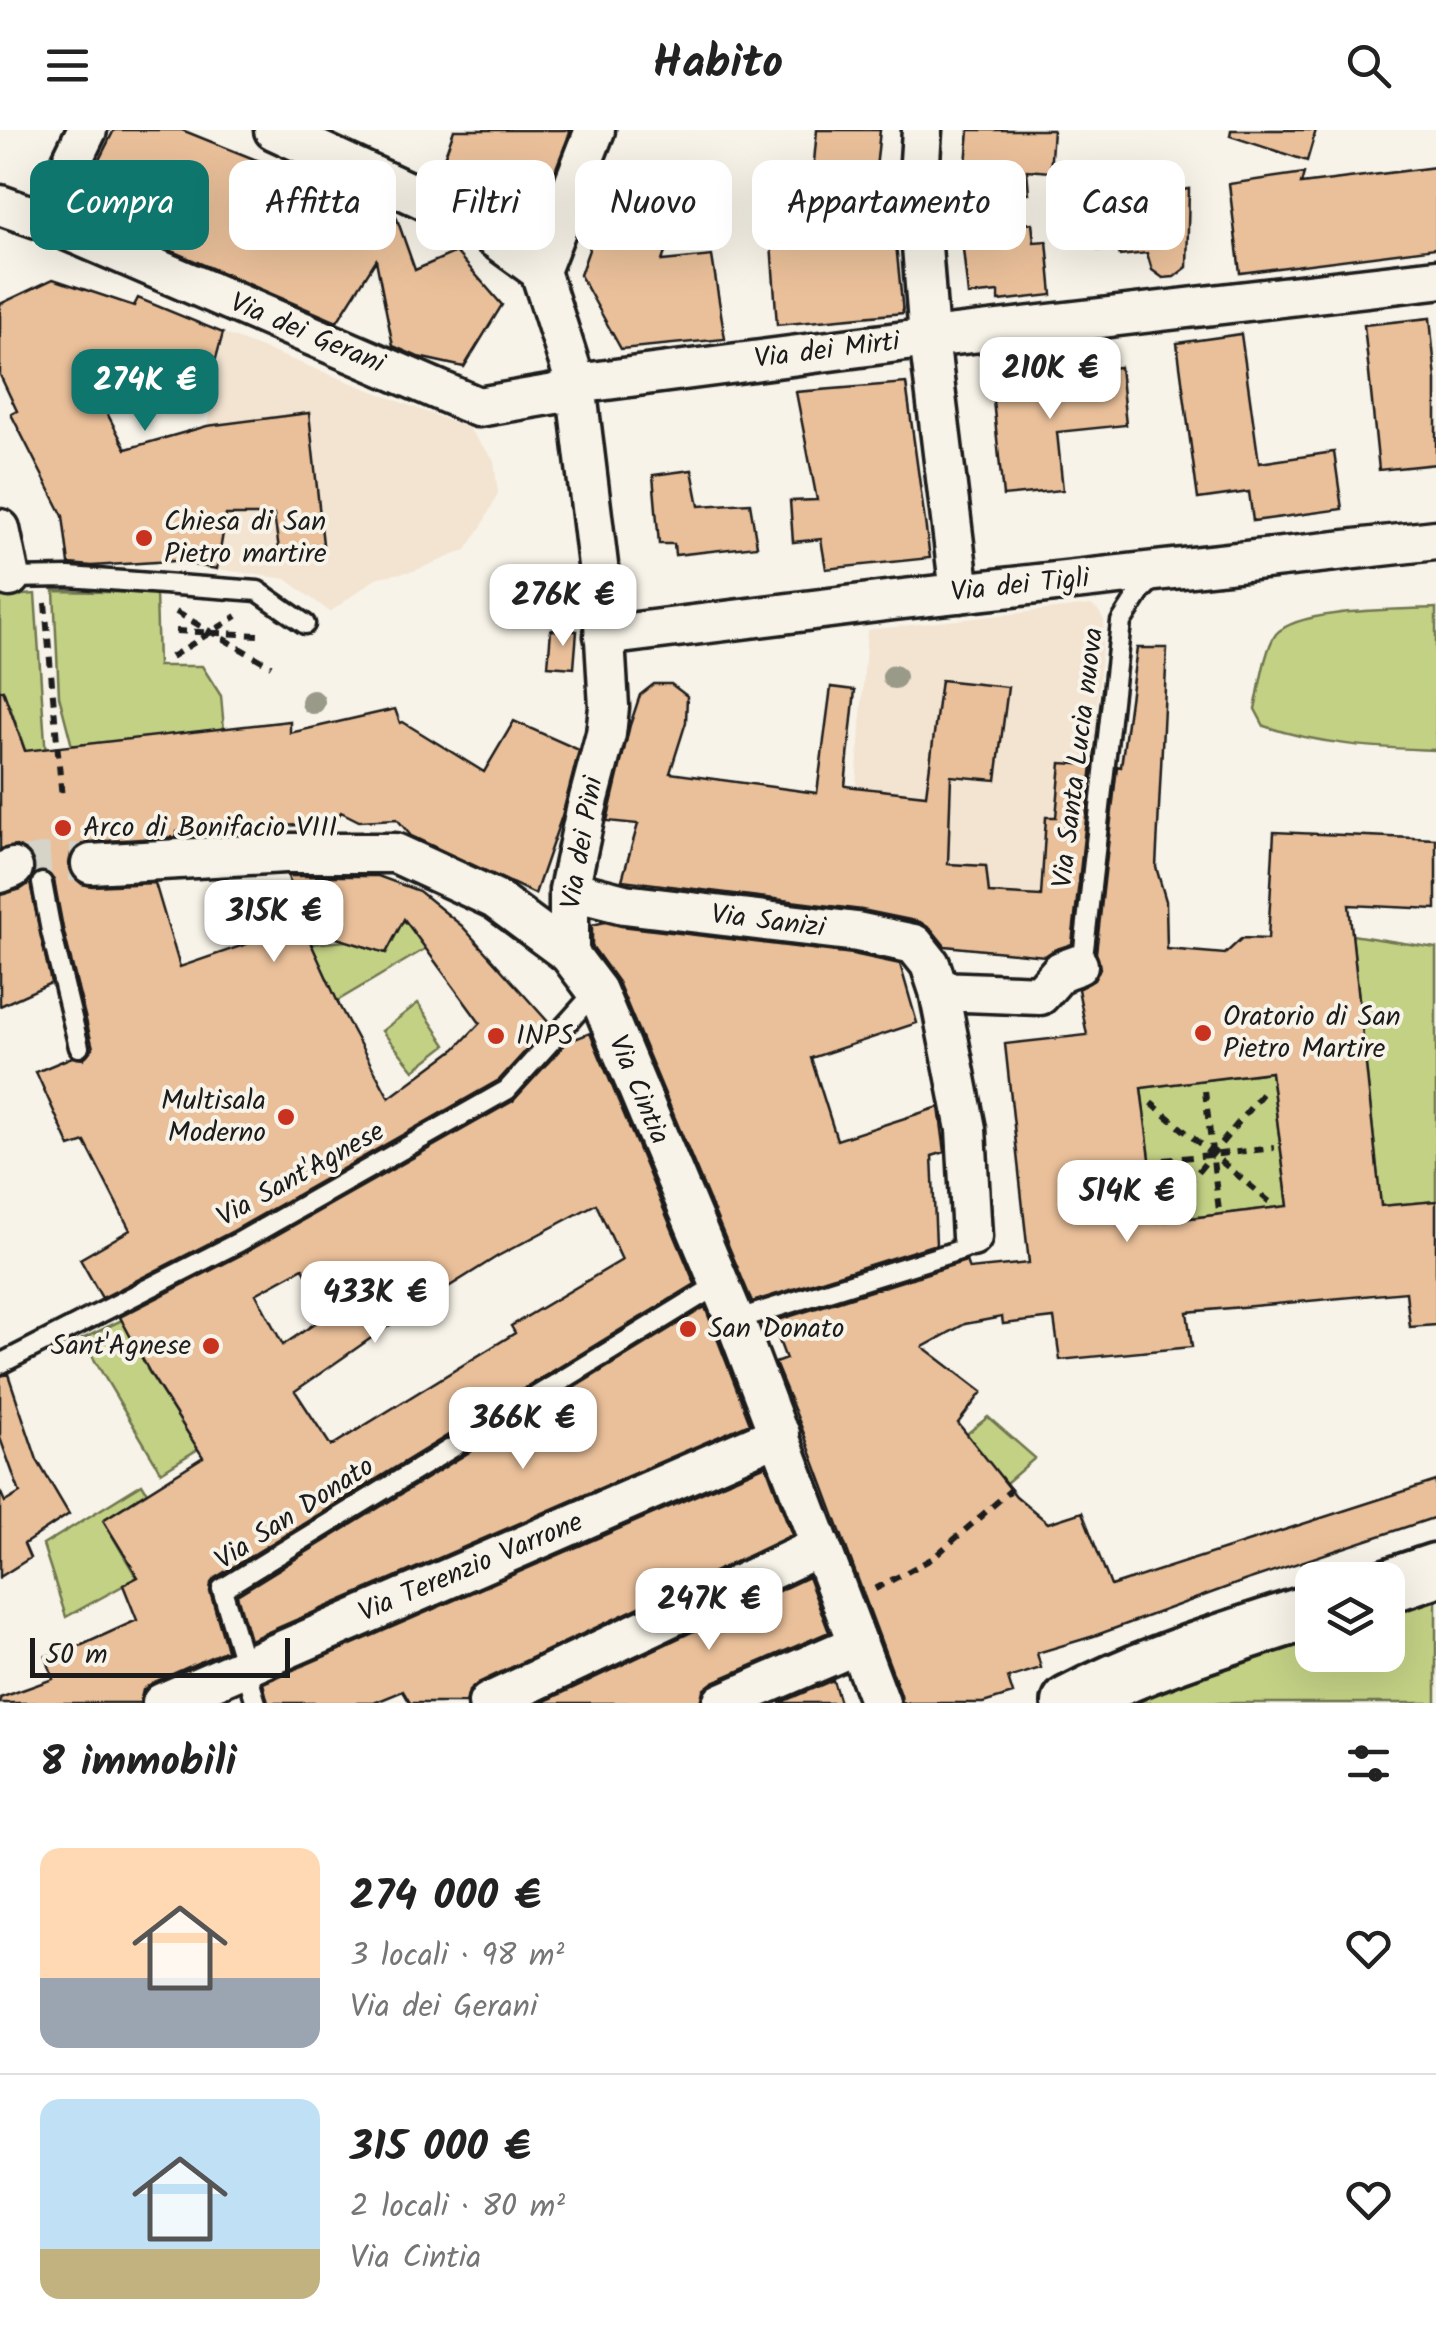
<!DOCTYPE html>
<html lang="it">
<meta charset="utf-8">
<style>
:root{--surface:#fff;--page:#f2f2f2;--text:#222;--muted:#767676;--line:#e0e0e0;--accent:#0f766e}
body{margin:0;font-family:Kalam,sans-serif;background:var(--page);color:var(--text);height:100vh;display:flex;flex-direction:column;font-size:38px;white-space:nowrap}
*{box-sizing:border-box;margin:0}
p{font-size:32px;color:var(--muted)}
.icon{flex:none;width:55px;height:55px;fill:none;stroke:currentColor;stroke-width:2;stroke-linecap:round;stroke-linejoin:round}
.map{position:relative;height:1573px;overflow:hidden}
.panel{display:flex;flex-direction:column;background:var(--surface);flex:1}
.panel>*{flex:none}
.banner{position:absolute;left:30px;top:30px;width:1378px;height:90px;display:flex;gap:20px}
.controls{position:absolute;left:1295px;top:1432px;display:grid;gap:20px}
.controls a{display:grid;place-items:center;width:110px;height:110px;border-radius:20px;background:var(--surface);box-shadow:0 10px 40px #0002;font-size:50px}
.scale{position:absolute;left:30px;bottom:25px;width:260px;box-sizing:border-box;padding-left:10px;border:5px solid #1c1c1c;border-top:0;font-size:28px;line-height:35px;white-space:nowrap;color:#1c1c1c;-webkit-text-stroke:8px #f7f3e8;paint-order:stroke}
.price{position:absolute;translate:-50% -85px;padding:0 22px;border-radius:20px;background:#fff;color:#222;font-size:32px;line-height:65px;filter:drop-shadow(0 2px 5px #0008)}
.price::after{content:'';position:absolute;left:50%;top:60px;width:30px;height:22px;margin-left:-15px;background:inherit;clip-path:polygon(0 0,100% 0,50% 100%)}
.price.current{background:var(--accent);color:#fff}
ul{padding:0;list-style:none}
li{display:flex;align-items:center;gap:30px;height:250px;padding:0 40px}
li+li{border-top:2px solid var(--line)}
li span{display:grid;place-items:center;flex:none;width:280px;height:200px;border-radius:20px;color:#555}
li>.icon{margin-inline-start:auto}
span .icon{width:120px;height:120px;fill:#fffc;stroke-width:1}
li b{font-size:42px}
h2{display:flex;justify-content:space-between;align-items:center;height:120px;padding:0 40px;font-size:42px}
.chip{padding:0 35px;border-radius:20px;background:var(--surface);box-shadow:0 10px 40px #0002;font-size:35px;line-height:90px}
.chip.current{background:var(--accent);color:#fff}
header{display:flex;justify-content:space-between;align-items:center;height:130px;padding:0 40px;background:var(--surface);font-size:45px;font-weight:600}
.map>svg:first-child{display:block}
</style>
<header><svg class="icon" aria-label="menu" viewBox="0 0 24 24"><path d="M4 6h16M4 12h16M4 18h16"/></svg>Habito<svg class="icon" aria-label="search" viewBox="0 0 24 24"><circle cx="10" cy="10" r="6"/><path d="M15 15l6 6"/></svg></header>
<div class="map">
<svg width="1436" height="1573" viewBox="0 0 1436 1573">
<rect width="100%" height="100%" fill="#f7f3e8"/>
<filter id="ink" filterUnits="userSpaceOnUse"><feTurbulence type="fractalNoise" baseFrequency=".01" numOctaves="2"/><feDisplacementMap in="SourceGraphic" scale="20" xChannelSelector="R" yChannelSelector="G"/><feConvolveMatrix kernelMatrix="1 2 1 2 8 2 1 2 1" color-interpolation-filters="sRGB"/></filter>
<g filter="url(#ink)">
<!-- built -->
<path fill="#f3e4d1" d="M 223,203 L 468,298 L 494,330 L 498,363 L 483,394 L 466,420 L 414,441 L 378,447 L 330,482 L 286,449 L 217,439 L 226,384 L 207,296 Z
M 1091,475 L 1098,480 L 1104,490 L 1080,788 L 1058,784 L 989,763 L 986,736 L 939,734 L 940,667 L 856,657 L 867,500 Z"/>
<!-- green -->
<path fill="#c3d185" stroke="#707650" stroke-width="2.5" d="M 54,461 L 156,463 L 158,536 L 202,536 L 221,566 L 224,599 L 72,616 L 59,566 Z
M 35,464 L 49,672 L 31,637 L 10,577 L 0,580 L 0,467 Z
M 1436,478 L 1436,620 C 1377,618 1320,615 1264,596 L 1255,579 C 1259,561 1265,518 1276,504 C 1299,478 1401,480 1436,478 Z
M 403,791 L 435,813 L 337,871 L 311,814 L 347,811 L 386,823 Z
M 1352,805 L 1436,818 L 1436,1071 L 1381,1076 Z
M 418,873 L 446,915 L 414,940 L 382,901 Z
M 1271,942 L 1288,1076 L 1158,1092 L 1141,958 Z
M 122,1190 L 140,1224 L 158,1216 L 147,1239 L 198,1319 L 161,1342 L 82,1209 Z
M 988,1287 L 1035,1328 L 1006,1353 L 938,1327 Z
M 142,1354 L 147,1362 L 103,1390 L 137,1448 L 66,1487 L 43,1415 Z
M 1436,1466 L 1436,1573 L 1124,1573 L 1312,1508 L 1312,1525 L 1388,1525 L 1388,1483 Z"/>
<!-- building -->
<path fill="#eac09a" stroke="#1c1c1c" stroke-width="2.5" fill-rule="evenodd" d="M 114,0 L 182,0 L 254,29 L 372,70 L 383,75 L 396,86 L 415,140 L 456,122 L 502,175 L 464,237 L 418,227 L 393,216 L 376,130 L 337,192 L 97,89 L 105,60 L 88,52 Z
M 454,0 L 571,0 L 546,64 L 444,28 Z
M 817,0 L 880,0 L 875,49 L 813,43 Z
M 969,0 L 1053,0 L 1050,42 L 1027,40 L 1029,63 L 964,57 Z
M 1231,0 L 1316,0 L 1307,31 L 1230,6 Z
M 1436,37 L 1436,118 L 1240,143 L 1229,54 L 1304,43 L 1301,54 Z
M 615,46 L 682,74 L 662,131 L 712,126 L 725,209 L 621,219 L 580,145 Z
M 1181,48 L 1182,60 L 1189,59 L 1187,137 L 1174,147 L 1163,148 L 1152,140 L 1147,123 L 1120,126 L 1118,120 L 1098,120 L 1093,75 L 1111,75 L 1109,59 Z
M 1032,93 L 1034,112 L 1047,111 L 1052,165 L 999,171 L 999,162 L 968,165 L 963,119 L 969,118 L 967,98 Z
M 895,104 L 903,183 L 777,195 L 771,113 Z
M 53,149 L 134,176 L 138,168 L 223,203 L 202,279 L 80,232 L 126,319 L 207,296 L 309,283 L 323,414 L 279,419 L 274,385 L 226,385 L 217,439 L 172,431 L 92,436 L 69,434 L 63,386 L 11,284 L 17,281 L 0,245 L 0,174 Z
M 1430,188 L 1436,250 L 1436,334 L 1379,340 L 1364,195 Z
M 1241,204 L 1259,333 L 1334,322 L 1342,379 L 1253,391 L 1249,362 L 1198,369 L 1177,213 Z
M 1120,237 L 1126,295 L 1057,302 L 1063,360 L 1003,366 L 991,251 Z
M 906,253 L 930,428 L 826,439 L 821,409 L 793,412 L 790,371 L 817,370 L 796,262 Z
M 692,340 L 699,376 L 750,373 L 757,416 L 675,425 L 674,414 L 659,414 L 653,345 Z
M 551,500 L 577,501 L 574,538 L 548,536 Z
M 1137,518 L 1167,518 L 1156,737 L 1166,771 L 1167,819 L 1225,824 L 1242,808 L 1268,809 L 1274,702 L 1436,709 L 1436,779 L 1349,775 L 1381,1076 L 1436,1071 L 1436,1195 L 1410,1197 L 1406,1162 L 1187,1182 L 1192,1217 L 1060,1230 L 1054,1188 L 1003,1194 L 1002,1187 L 965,1194 L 923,1217 L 982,1262 L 958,1293 L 1016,1366 L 1048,1393 L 1082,1382 L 1111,1456 L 1436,1351 L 1436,1387 L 1244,1451 L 1094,1506 L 1037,1523 L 1041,1538 L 1008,1548 L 1013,1564 L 983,1573 L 902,1573 L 901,1565 L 801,1296 L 775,1233 L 786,1229 L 772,1192 L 966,1131 L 969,1139 L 1029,1133 L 1005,914 L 1087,905 L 1078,859 L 1094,850 L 1100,838 L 1096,823 L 1117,636 L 1121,637 ZM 1271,942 L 1288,1076 L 1158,1092 L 1141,958 Z
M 941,550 L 1008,557 L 996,650 L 951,646 L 948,734 L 986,736 L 989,763 L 1041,766 L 1046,687 L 1056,687 L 1061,633 L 1092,635 L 1072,814 L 1054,820 L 1045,826 L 945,816 L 932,800 L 920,792 L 862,780 L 622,750 L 638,694 L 607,691 L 630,595 L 640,565 L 654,554 L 671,554 L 687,566 L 686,592 L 670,643 L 817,663 L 831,557 L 855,560 L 845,656 L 926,665 Z
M 3,560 L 25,621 L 290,591 L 290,603 L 395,579 L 400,593 L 403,592 L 484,642 L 514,591 L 579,620 L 562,686 L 535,764 L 411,706 L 397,689 L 359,691 L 341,682 L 334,693 L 177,702 L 177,707 L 90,712 L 78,716 L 71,723 L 69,734 L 72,745 L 82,754 L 92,756 L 155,753 L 180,837 L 302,795 L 288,746 L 378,746 L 419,761 L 462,796 L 550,894 L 499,950 L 233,1101 L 102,1168 L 80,1129 L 130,1100 L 85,1012 L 70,1017 L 36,942 L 72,927 L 83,929 L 93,918 L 63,798 L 54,750 L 45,741 L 35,743 L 34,731 L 26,720 L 16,716 L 0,719 L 0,561 ZM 404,789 L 480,893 L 455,919 L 389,968 L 340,877 L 304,798 L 386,823 Z
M 30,753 L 51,853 L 0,876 L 0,765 L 21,759 Z
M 605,792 L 621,796 L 853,824 L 900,834 L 917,893 L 811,928 L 837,1010 L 939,977 L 945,1022 L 932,1026 L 936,1114 L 752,1172 L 618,852 L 592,816 L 592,795 Z
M 590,903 L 695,1154 L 215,1448 L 211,1453 L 210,1462 L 227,1520 L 152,1553 L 143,1560 L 140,1573 L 0,1573 L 0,1568 L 53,1549 L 46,1526 L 82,1515 L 137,1490 L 123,1455 L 138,1447 L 103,1390 L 203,1327 L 150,1243 L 120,1187 L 245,1123 L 513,971 L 567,912 ZM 596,1074 L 622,1130 L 511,1196 L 515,1203 L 331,1316 L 295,1261 L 410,1181 L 498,1126 ZM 303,1138 L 329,1184 L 283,1215 L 256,1164 Z
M 705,1177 L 750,1293 L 250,1510 L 237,1465 Z
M 8,1244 L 37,1330 L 69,1384 L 24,1414 L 30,1428 L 0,1447 L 0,1361 L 5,1372 L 20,1363 L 0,1308 L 0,1246 Z
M 766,1335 L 792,1405 L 478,1553 L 469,1561 L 466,1573 L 410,1573 L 403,1561 L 374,1573 L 268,1573 L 263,1553 Z
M 808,1447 L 829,1502 L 713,1552 L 703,1560 L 700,1573 L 541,1573 Z
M 833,1550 L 840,1573 L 779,1573 Z"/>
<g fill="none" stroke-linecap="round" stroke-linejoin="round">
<!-- street-tunnel -->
<path stroke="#d6d3c9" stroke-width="38" stroke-dasharray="38 19" stroke-linecap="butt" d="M 13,738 C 40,732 64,730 91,734"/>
<!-- lane casing -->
<g stroke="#1c1c1c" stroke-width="25">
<path id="lane" d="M 7,448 L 69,447 L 258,461 L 305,494
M 42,753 L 51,801 L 79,917
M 1078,835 L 1083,828 L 1121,492 L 1141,461 L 1156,446
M 735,1190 L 963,1119 L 972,1107
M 0,1234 L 239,1112 L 507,960 L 596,861
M 256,1573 L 222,1459 L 719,1154"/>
</g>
<!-- street casing -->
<g stroke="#1c1c1c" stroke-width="45">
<path id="street" d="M 274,0 L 471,91 L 540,141 L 576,254 L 603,476 L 609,577 L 606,604 L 586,680 L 569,760 L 569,824
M 922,0 L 918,63 L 929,208 L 960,463
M 0,75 L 43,90 L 478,277 L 555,264 L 576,254 L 929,208 L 1436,149
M 43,90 L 87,0
M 540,141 L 595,0
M 0,399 L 10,447
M 604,506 L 894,470 L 1436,410
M 91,734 L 285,723 L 395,723 L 495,769 L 569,824 L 597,861 L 735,1190 L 880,1573
M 0,743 L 13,738
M 569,760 L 624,774 L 857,802 L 914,814 L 930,834 L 939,861 L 966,999 L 972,1107
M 939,861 L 1040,865 L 1061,841 L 1078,835
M 162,1573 L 780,1304
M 488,1573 L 821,1416
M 722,1573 L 858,1514"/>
</g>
<!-- secondary casing -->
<g stroke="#1c1c1c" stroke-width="60">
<path id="secondary" d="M 1388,1456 L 1436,1440
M 1069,1573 C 1146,1532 1230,1508 1312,1481"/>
</g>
<!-- path -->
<path stroke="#1c1c1c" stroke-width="6" stroke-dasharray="10 8" stroke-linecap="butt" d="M 45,473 L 62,669
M 176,482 L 271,536
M 176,501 L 260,505
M 171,527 L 237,486
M 1205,961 L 1219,1081
M 1151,973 L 1271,1073
M 1164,1030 L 1274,1018
M 1164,1083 L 1266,959
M 875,1459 L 933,1428 L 1012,1359"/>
<!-- lane -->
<use href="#lane" stroke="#f7f3e8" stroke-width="18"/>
<!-- street -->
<use href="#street" stroke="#f7f3e8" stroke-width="38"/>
<!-- secondary -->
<use href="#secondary" stroke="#f7f3e8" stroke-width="52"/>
</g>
<!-- trees -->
<g fill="#9a9a89">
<circle cx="894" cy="547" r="12"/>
<circle cx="313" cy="572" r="12"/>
</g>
</g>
<!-- markers -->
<g fill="#c8321e" stroke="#f7f3e8" stroke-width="4">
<circle cx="144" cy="408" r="10"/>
<circle cx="63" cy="698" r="10"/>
<circle cx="1203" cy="903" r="10"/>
<circle cx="496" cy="906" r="10"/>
<circle cx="286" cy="987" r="10"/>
<circle cx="688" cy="1199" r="10"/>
<circle cx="211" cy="1216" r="10"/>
</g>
<g text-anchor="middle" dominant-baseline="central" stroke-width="8" stroke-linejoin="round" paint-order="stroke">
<!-- street labels -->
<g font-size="28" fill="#1c1c1c" stroke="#f7f3e8">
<text transform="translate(307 204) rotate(23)">Via dei Gerani</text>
<text transform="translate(827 221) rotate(-7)">Via dei Mirti</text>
<text transform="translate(1020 456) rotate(-6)">Via dei Tigli</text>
<text transform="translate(1079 628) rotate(-83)">Via Santa Lucia nuova</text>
<text transform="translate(583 713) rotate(-80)">Via dei Pini</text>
<text transform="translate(768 792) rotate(7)">Via Sanizi</text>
<text transform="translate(638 960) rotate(67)">Via Cintia</text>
<text transform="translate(301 1045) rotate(-29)">Via Sant'Agnese</text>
<text transform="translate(295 1384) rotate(-33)">Via San Donato</text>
<text transform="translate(471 1438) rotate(-23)">Via Terenzio Varrone</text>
</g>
<!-- poi labels -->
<g font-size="28" fill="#1c1c1c" stroke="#f7f3e8" text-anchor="start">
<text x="164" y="392">Chiesa di San<tspan x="164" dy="32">Pietro martire</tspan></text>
<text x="83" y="698">Arco di Bonifacio VIII</text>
<text x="1223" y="887">Oratorio di San<tspan x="1223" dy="32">Pietro Martire</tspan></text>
<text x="516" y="906">INPS</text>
<text x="266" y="971" text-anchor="end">Multisala<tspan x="266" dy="32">Moderno</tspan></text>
<text x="708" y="1199">San Donato</text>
<text x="191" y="1216" text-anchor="end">Sant'Agnese</text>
</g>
</g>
</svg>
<div class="controls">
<a><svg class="icon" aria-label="layers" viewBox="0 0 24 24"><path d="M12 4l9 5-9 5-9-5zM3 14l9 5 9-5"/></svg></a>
</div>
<div class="scale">50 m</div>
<b class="price" style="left:1050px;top:292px">210K €</b>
<b class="price current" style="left:145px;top:304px">274K €</b>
<b class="price" style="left:563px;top:519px">276K €</b>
<b class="price" style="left:274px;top:835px">315K €</b>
<b class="price" style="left:1127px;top:1115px">514K €</b>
<b class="price" style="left:375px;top:1216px">433K €</b>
<b class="price" style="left:523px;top:1342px">366K €</b>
<b class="price" style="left:709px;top:1523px">247K €</b>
<div class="banner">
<a class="chip current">Compra</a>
<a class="chip">Affitta</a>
<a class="chip">Filtri</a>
<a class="chip">Nuovo</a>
<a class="chip">Appartamento</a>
<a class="chip">Casa</a>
</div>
</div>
<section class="panel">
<h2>8 immobili<svg class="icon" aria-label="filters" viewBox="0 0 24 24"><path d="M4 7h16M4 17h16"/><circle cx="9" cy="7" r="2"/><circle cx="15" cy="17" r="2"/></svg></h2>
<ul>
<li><span style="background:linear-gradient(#ffd9b3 65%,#9aa5b1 0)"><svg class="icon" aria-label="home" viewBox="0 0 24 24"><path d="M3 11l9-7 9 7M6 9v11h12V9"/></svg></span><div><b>274 000 €</b><p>3 locali · 98 m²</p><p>Via dei Gerani</p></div><svg class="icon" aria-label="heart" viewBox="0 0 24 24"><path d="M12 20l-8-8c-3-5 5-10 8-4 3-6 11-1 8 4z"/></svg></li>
<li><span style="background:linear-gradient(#bfe0f5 75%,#c2b280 0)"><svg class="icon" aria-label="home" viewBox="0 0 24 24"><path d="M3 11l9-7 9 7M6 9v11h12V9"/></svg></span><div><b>315 000 €</b><p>2 locali · 80 m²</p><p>Via Cintia</p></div><svg class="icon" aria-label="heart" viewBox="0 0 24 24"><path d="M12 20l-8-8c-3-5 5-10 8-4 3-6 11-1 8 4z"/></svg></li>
</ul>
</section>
